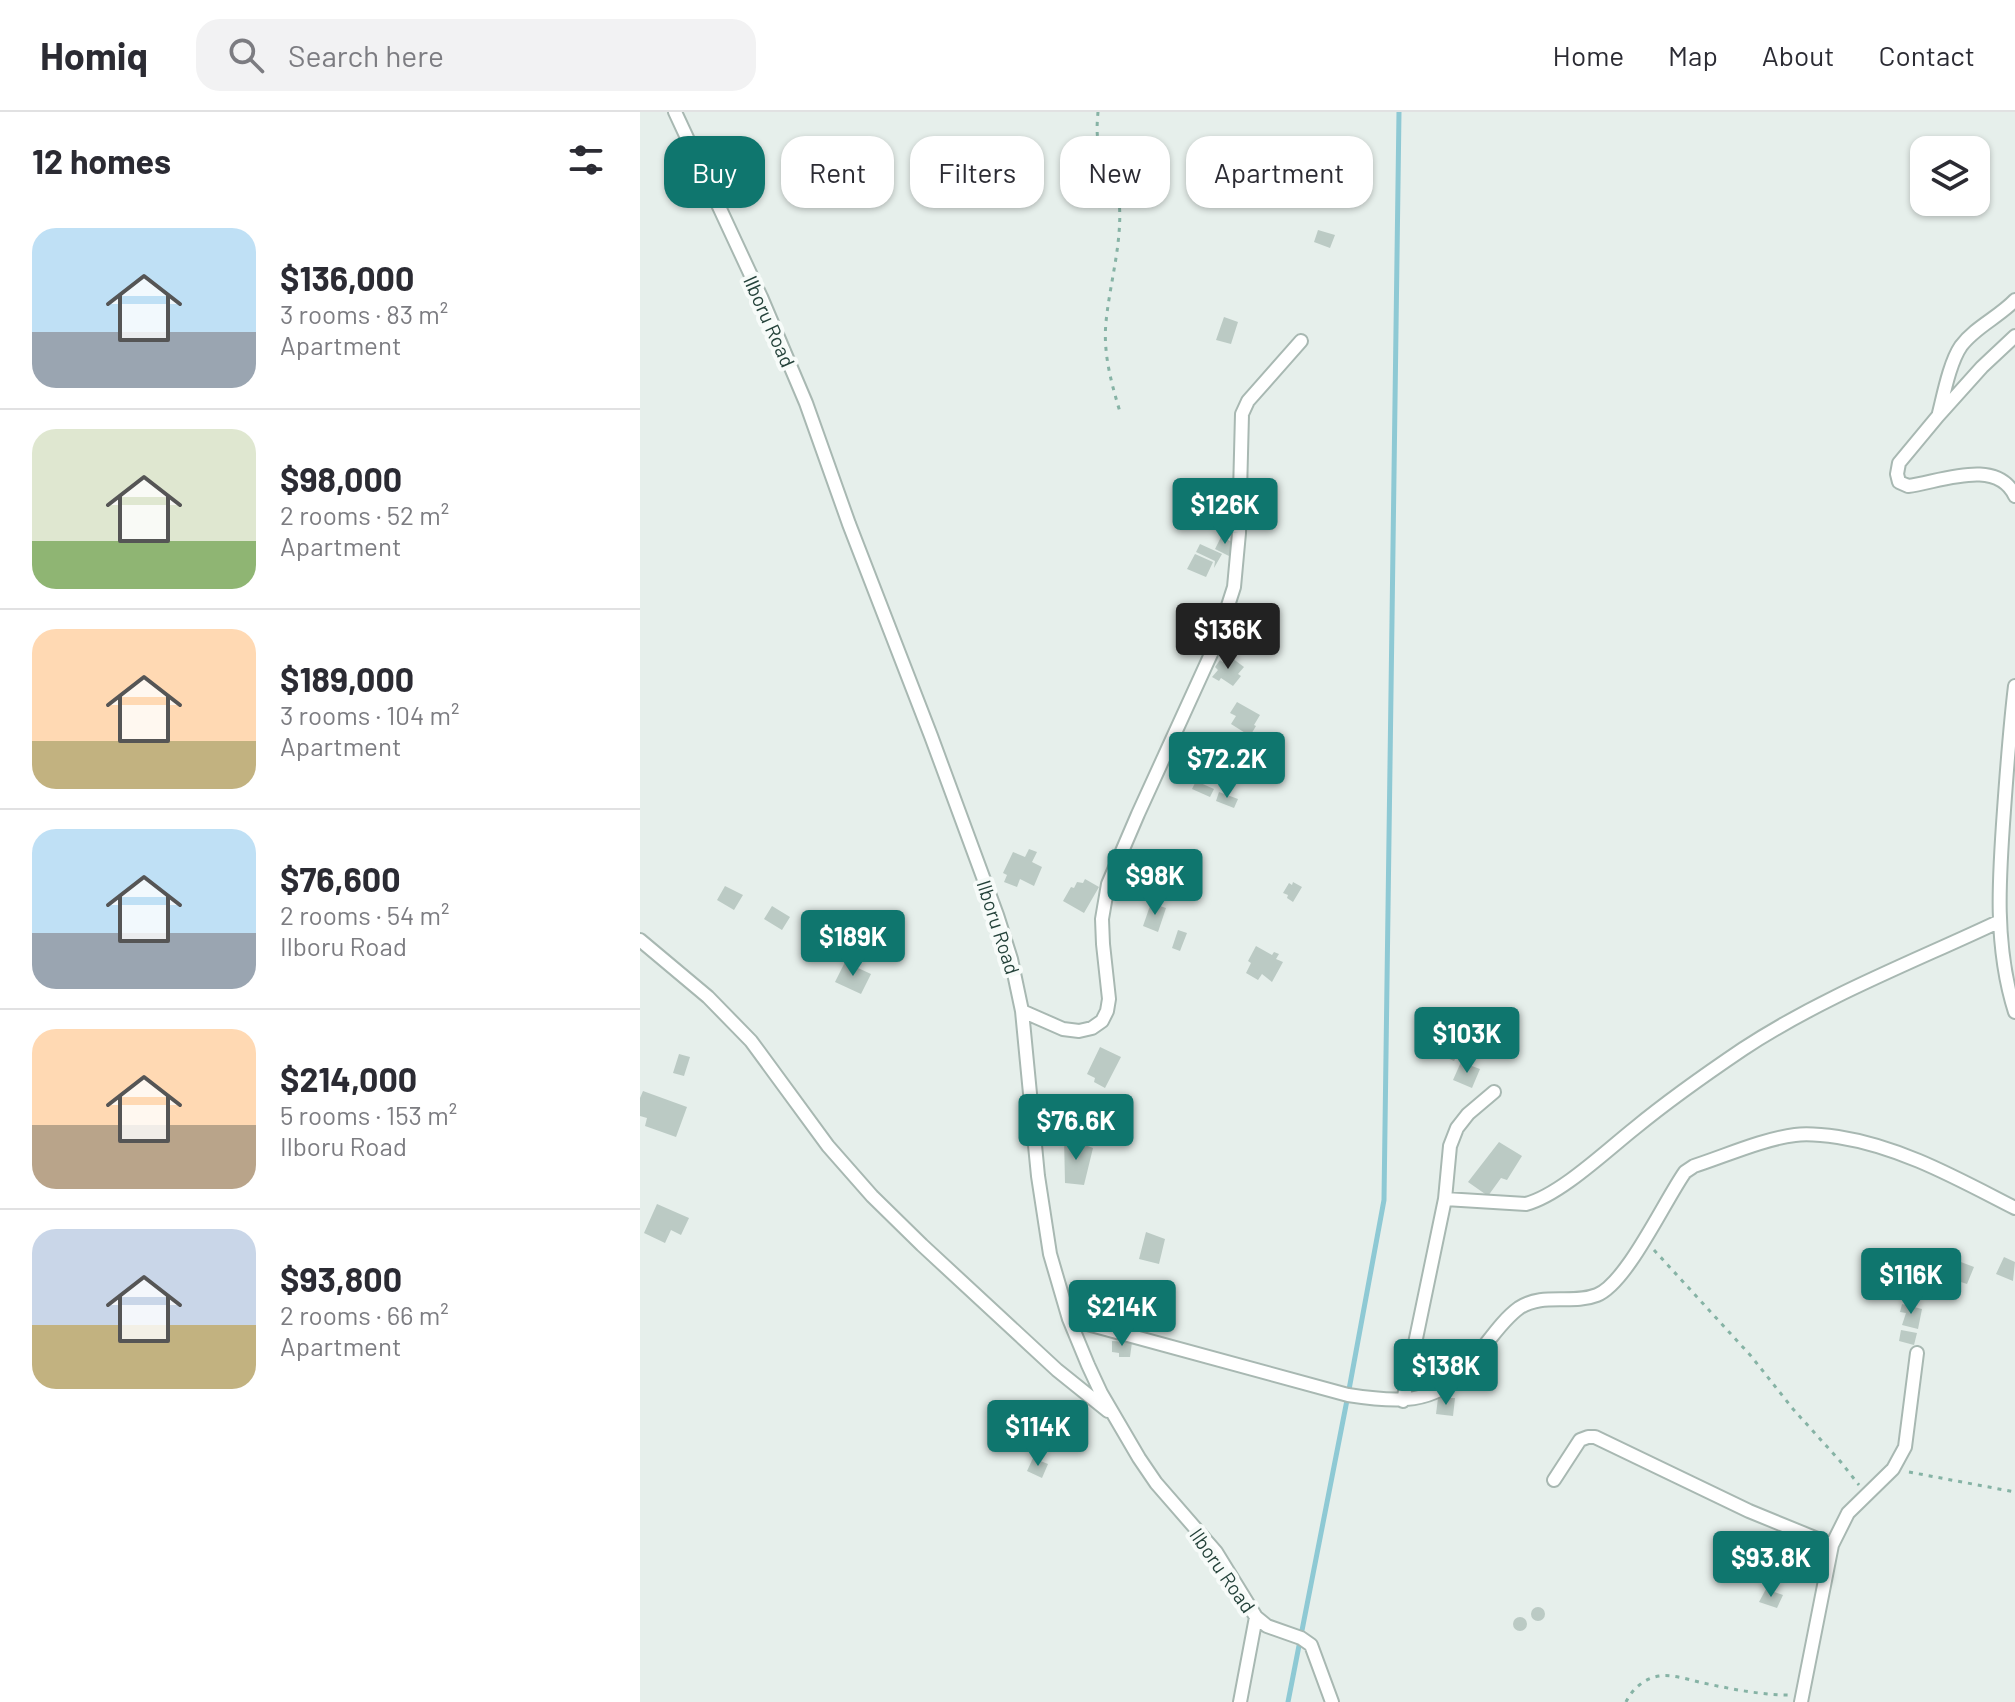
<!DOCTYPE html>
<meta charset="utf-8">
<style>
:root{--surface:#fff;--page:#f2f2f3;--text:#2b2b33;--muted:#7c7c81;--line:#e1e1e2;--accent:#0f766e}
body{margin:0;font-family:Barlow,sans-serif;background:var(--page);color:var(--text);height:100vh;display:flex;flex-direction:column;font-size:30px;white-space:nowrap}
*{box-sizing:border-box;margin:0}
p{font-size:26px;color:var(--muted)}
.icon{flex:none;width:44px;height:44px;fill:none;stroke:currentColor;stroke-width:2;stroke-linecap:round;stroke-linejoin:round}
.map{position:relative;flex:1;overflow:hidden}
.panel{display:flex;flex-direction:column;background:var(--surface);width:640px}
.panel>*{flex:none}
.top-card{position:absolute;left:24px;top:24px;width:760px;height:72px;display:flex;gap:16px}
.fabs{position:absolute;left:1270px;top:24px;display:grid;gap:16px}
.fabs a{display:grid;place-items:center;width:80px;height:80px;border-radius:16px;background:var(--surface);box-shadow:0 2px 6px #0004;font-size:40px}
.price{position:absolute;translate:-50% -68px;padding:0 18px;border-radius:8px;background:var(--accent);color:#fff;font-size:26px;line-height:52px;filter:drop-shadow(0 2px 4px #0008)}
.price::after{content:'';position:absolute;left:50%;top:48px;width:24px;height:18px;margin-left:-12px;background:inherit;clip-path:polygon(0 0,100% 0,50% 100%)}
.price.on{background:#222;color:#fff}
ul{padding:0;list-style:none}
li{display:flex;align-items:center;gap:24px;height:200px;padding:0 32px}
li+li{border-top:2px solid var(--line)}
li span{display:grid;place-items:center;flex:none;width:224px;height:160px;border-radius:24px;color:#555}
li>.icon{margin-inline-start:auto}
span .icon{width:96px;height:96px;fill:#fffc;stroke-width:1}
li b{font-size:34px}
h2{display:flex;justify-content:space-between;align-items:center;height:96px;padding:0 32px;font-size:34px}
.tag{padding:0 28px;border-radius:24px;background:var(--surface);box-shadow:0 2px 6px #0004;font-size:28px;line-height:72px}
.tag.on{background:var(--accent);color:#fff}
header{display:flex;align-items:center;gap:48px;box-sizing:border-box;height:112px;padding:0 40px;background:var(--surface);border-bottom:2px solid var(--line)}
header strong{font-size:38px}
nav{display:flex;gap:44px;margin-inline-start:auto;font-size:28px}
.search{width:560px;height:72px;background:var(--page);display:flex;align-items:center;gap:20px;box-sizing:border-box;padding:0 28px;border-radius:24px;color:var(--muted);font-size:30px}
main{display:flex;flex:1;min-height:0}
.map>svg:first-child{display:block}
</style>
<header>
<strong>Homiq</strong>
<div class="search"><svg class="icon" aria-label="search" viewBox="0 0 24 24"><circle cx="10" cy="10" r="6"/><path d="M15 15l6 6"/></svg>Search here</div>
<nav><a>Home</a><a>Map</a><a>About</a><a>Contact</a></nav>
</header>
<main>
<section class="panel">
<h2>12 homes<svg class="icon" aria-label="filters" viewBox="0 0 24 24"><path d="M4 7h16M4 17h16"/><circle cx="9" cy="7" r="2"/><circle cx="15" cy="17" r="2"/></svg></h2>
<ul>
<li><span style="background:linear-gradient(#bfe0f5 65%,#9aa5b1 0)"><svg class="icon" aria-label="home" viewBox="0 0 24 24"><path d="M3 11l9-7 9 7M6 9v11h12V9"/></svg></span><div><b>$136,000</b><p>3 rooms · 83 m²</p><p>Apartment</p></div></li>
<li><span style="background:linear-gradient(#dfe7d0 70%,#8fb573 0)"><svg class="icon" aria-label="home" viewBox="0 0 24 24"><path d="M3 11l9-7 9 7M6 9v11h12V9"/></svg></span><div><b>$98,000</b><p>2 rooms · 52 m²</p><p>Apartment</p></div></li>
<li><span style="background:linear-gradient(#ffd9b3 70%,#c2b280 0)"><svg class="icon" aria-label="home" viewBox="0 0 24 24"><path d="M3 11l9-7 9 7M6 9v11h12V9"/></svg></span><div><b>$189,000</b><p>3 rooms · 104 m²</p><p>Apartment</p></div></li>
<li><span style="background:linear-gradient(#bfe0f5 65%,#9aa5b1 0)"><svg class="icon" aria-label="home" viewBox="0 0 24 24"><path d="M3 11l9-7 9 7M6 9v11h12V9"/></svg></span><div><b>$76,600</b><p>2 rooms · 54 m²</p><p>Ilboru Road</p></div></li>
<li><span style="background:linear-gradient(#ffd9b3 60%,#b9a48a 0)"><svg class="icon" aria-label="home" viewBox="0 0 24 24"><path d="M3 11l9-7 9 7M6 9v11h12V9"/></svg></span><div><b>$214,000</b><p>5 rooms · 153 m²</p><p>Ilboru Road</p></div></li>
<li><span style="background:linear-gradient(#c9d6e8 60%,#c2b280 0)"><svg class="icon" aria-label="home" viewBox="0 0 24 24"><path d="M3 11l9-7 9 7M6 9v11h12V9"/></svg></span><div><b>$93,800</b><p>2 rooms · 66 m²</p><p>Apartment</p></div></li>
</ul>
</section>
<div class="map">
<svg width="1375" height="1590" viewBox="0 0 1375 1590">
<rect width="100%" height="100%" fill="#e6efeb"/>
<g fill="none" stroke-linecap="round" stroke-linejoin="round">
<!-- stream -->
<path stroke="#8ec9d4" stroke-width="5" d="M 648,1590 L 708,1283 L 744,1088 L 759,0"/>
</g>
<!-- building -->
<path fill="#bbcac4" d="M 678,118 L 695,123 L 690,136 L 674,130 Z
M 584,205 L 598,210 L 591,232 L 576,228 Z
M 581,425 L 595,431 L 589,444 L 575,437 Z
M 560,432 L 582,442 L 574,456 L 575,449 L 556,440 Z
M 555,442 L 573,450 L 566,465 L 547,457 Z
M 588,543 L 604,555 L 598,562 L 601,564 L 593,574 L 581,566 L 579,569 L 572,565 L 578,558 L 575,555 L 580,548 L 583,550 Z
M 597,590 L 620,603 L 614,613 L 616,614 L 610,624 L 591,612 L 596,604 L 590,601 Z
M 556,669 L 574,677 L 570,685 L 552,677 Z
M 579,680 L 598,687 L 594,696 L 576,689 Z
M 389,737 L 397,740 L 392,750 L 402,755 L 394,774 L 380,767 L 377,775 L 364,770 L 367,763 L 363,761 L 373,740 L 385,745 Z
M 445,767 L 459,775 L 444,801 L 423,789 L 431,775 L 434,776 L 437,770 L 443,771 Z
M 653,770 L 662,775 L 653,790 L 647,786 L 648,783 L 643,781 L 649,771 L 652,773 Z
M 85,774 L 103,783 L 94,798 L 77,788 Z
M 511,791 L 526,796 L 518,820 L 503,814 Z
M 132,794 L 150,805 L 142,818 L 124,807 Z
M 538,818 L 547,821 L 540,839 L 532,836 Z
M167 838a10 10 0 1 1 20 0a10 10 0 1 1-20 0Z
M 616,834 L 632,843 L 634,840 L 639,842 L 636,847 L 643,850 L 632,870 L 622,862 L 618,868 L 606,861 L 611,851 L 608,849 Z
M 205,850 L 231,862 L 221,882 L 195,870 Z
M 801,932 L 819,939 L 814,949 L 796,941 Z
M 460,935 L 481,945 L 465,976 L 454,970 L 455,966 L 447,962 Z
M 39,942 L 50,945 L 44,964 L 33,961 Z
M 821,950 L 840,957 L 832,976 L 813,968 Z
M 3,979 L 47,995 L 36,1025 L 5,1014 L 7,1006 L 0,1004 L 0,986 Z
M 424,1025 L 453,1036 L 444,1073 L 425,1071 Z
M 859,1030 L 882,1044 L 867,1068 L 861,1066 L 848,1084 L 828,1070 Z
M 17,1092 L 49,1106 L 41,1123 L 31,1118 L 25,1131 L 4,1121 Z
M 506,1120 L 525,1127 L 519,1152 L 499,1147 Z
M 1284,1144 L 1302,1146 L 1300,1161 L 1282,1160 Z
M 1364,1145 L 1375,1150 L 1373,1169 L 1356,1162 Z
M 1313,1147 L 1334,1155 L 1327,1172 L 1306,1165 Z
M 1262,1192 L 1282,1197 L 1278,1217 L 1262,1213 L 1266,1201 L 1260,1200 Z
M 1261,1218 L 1277,1221 L 1274,1233 L 1259,1229 Z
M 472,1229 L 492,1230 L 490,1245 L 479,1245 L 479,1241 L 472,1240 Z
M 798,1286 L 815,1286 L 813,1304 L 796,1302 Z
M 393,1346 L 408,1352 L 402,1366 L 387,1359 Z
M 1126,1477 L 1143,1483 L 1137,1496 L 1119,1490 Z
M891 1502a7 7 0 1 1 14 0a7 7 0 1 1-14 0Z
M873 1512a7 7 0 1 1 14 0a7 7 0 1 1-14 0Z"/>
<g fill="none" stroke-linecap="round" stroke-linejoin="round">
<!-- street casing -->
<g stroke="#a8b8b2" stroke-width="16">
<path id="street" d="M 35,0 L 121,185 L 166,291 L 209,412 L 291,624 L 357,803 L 371,847 L 382,899 L 398,1064 L 410,1142 L 429,1207 L 448,1253 L 461,1281 L 499,1346 L 516,1371 L 576,1440 L 616,1505 L 627,1514 L 661,1526 L 671,1533 L 692,1590
M 1375,224 L 1342,255 L 1298,304 L 1259,351 L 1257,362 L 1259,370 L 1268,374 C 1300,370 1357,345 1375,384
M 1299,301 C 1304,281 1310,250 1321,234 C 1335,215 1359,205 1375,188
M 1375,574 C 1370,615 1367,656 1364,698 C 1359,766 1354,834 1375,900
M 0,828 L 68,885 L 111,929 L 188,1034 L 232,1084 L 282,1133 L 417,1258 L 468,1299
M 382,899 L 423,917 L 439,919 L 452,916 L 462,909 L 467,899 L 469,887 L 463,832 L 462,807 L 468,772 L 498,702 L 576,531 L 594,475 L 599,421 L 602,302 L 608,289 L 661,229
M 805,1087 L 886,1092 C 920,1083 966,1039 995,1016 C 1029,988 1066,962 1103,937 C 1182,885 1273,850 1358,810
M 429,1207 L 708,1283 C 747,1289 787,1294 818,1265 C 827,1257 834,1246 842,1237 C 853,1223 865,1206 879,1196 C 903,1180 932,1193 957,1183 C 987,1171 1025,1088 1045,1060 L 1054,1054 C 1085,1044 1123,1027 1155,1023 C 1169,1021 1184,1023 1198,1025 C 1262,1035 1318,1067 1375,1096
M 763,1289 L 805,1087 L 810,1034 L 817,1016 L 828,1002 L 854,980
M 914,1368 L 940,1328 L 948,1325 L 955,1325 L 1109,1399 L 1192,1433
M 600,1590 L 616,1505
M 1161,1590 L 1192,1433 L 1208,1401 L 1253,1357 L 1265,1335 L 1277,1241"/>
</g>
<!-- path -->
<path stroke="#86b3a5" stroke-width="3" stroke-dasharray="4 6" stroke-linecap="butt" d="M 458,0 C 457,12 456,25 460,37 C 465,54 478,69 479,88 C 483,129 470,169 466,210 C 463,241 471,270 480,300
M 1014,1138 L 1111,1244 L 1153,1297 L 1200,1349 L 1219,1373
M 1269,1360 L 1375,1380
M 986,1590 C 992,1577 1005,1566 1019,1564 C 1034,1562 1049,1568 1063,1571 C 1092,1577 1120,1583 1150,1583"/>
<!-- street -->
<use href="#street" stroke="#fff" stroke-width="12"/>
</g>
<g text-anchor="middle" dominant-baseline="central" stroke-width="8" stroke-linejoin="round" paint-order="stroke">
<!-- street labels -->
<g font-size="20" fill="#24423a" stroke="#f7fbf9">
<text transform="translate(130 209) rotate(66)">Ilboru Road</text>
<text transform="translate(359 815) rotate(72)">Ilboru Road</text>
<text transform="translate(583 1458) rotate(55)">Ilboru Road</text>
</g>
</g>
</svg>
<div class="fabs">
<a><svg class="icon" aria-label="layers" viewBox="0 0 24 24"><path d="M12 4l9 5-9 5-9-5zM3 14l9 5 9-5"/></svg></a>
</div>
<b class="price" style="left:585px;top:434px">$126K</b>
<b class="price on" style="left:588px;top:559px">$136K</b>
<b class="price" style="left:587px;top:688px">$72.2K</b>
<b class="price" style="left:515px;top:805px">$98K</b>
<b class="price" style="left:213px;top:866px">$189K</b>
<b class="price" style="left:827px;top:963px">$103K</b>
<b class="price" style="left:436px;top:1050px">$76.6K</b>
<b class="price" style="left:1271px;top:1204px">$116K</b>
<b class="price" style="left:482px;top:1236px">$214K</b>
<b class="price" style="left:806px;top:1295px">$138K</b>
<b class="price" style="left:398px;top:1356px">$114K</b>
<b class="price" style="left:1131px;top:1487px">$93.8K</b>
<div class="top-card">
<a class="tag on">Buy</a>
<a class="tag">Rent</a>
<a class="tag">Filters</a>
<a class="tag">New</a>
<a class="tag">Apartment</a>
</div>
</div>
</main>
